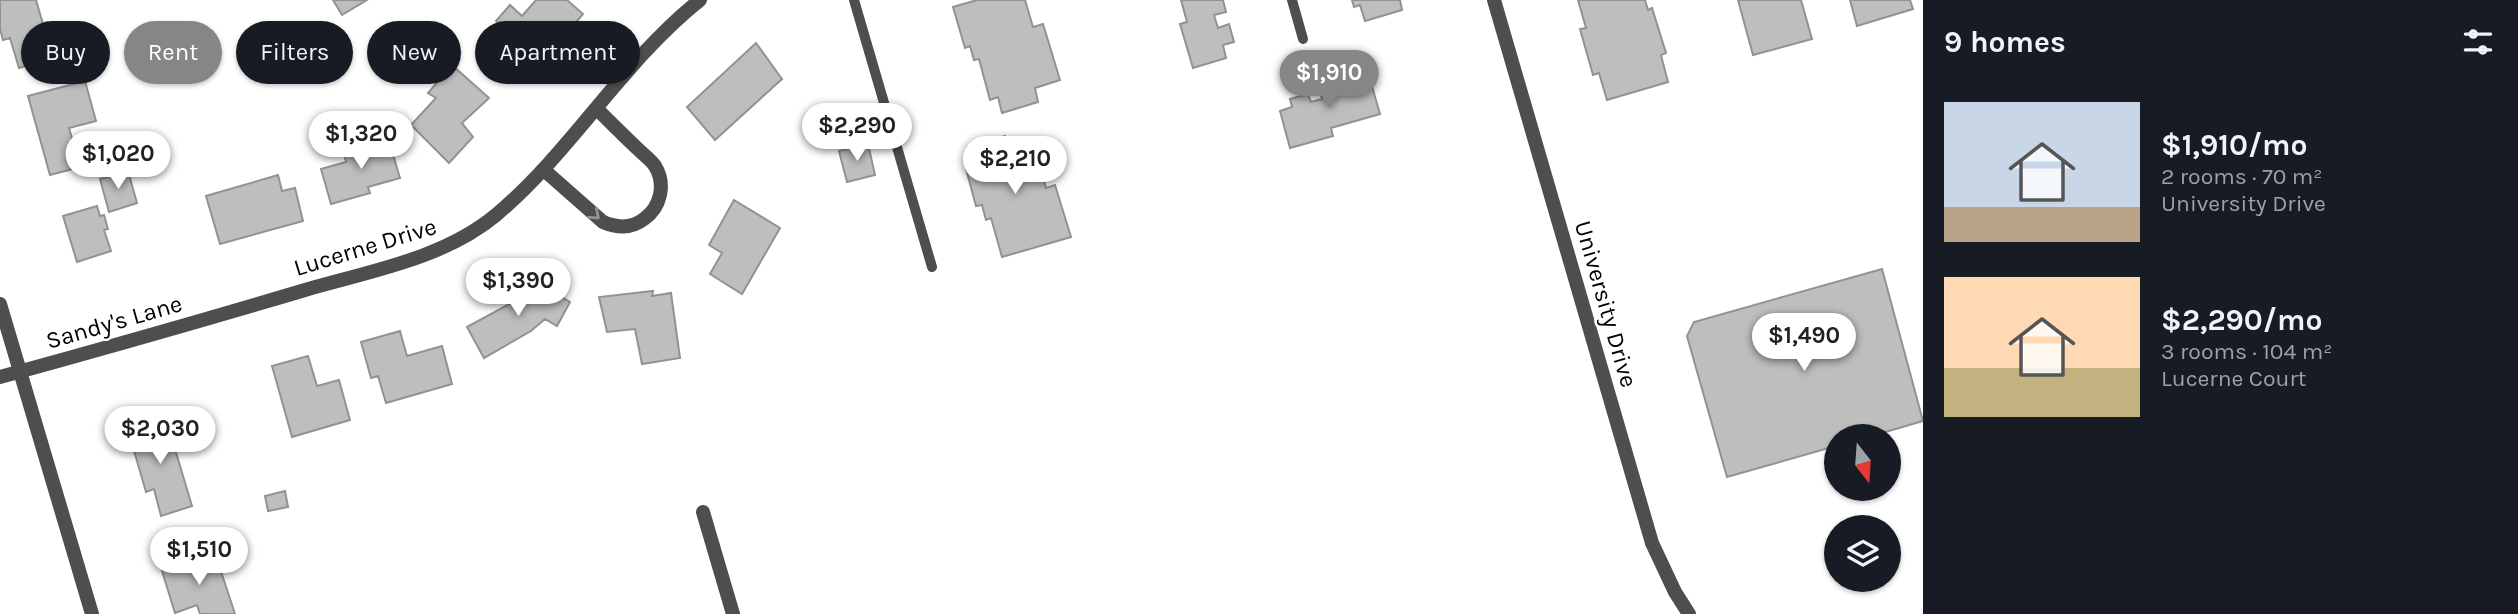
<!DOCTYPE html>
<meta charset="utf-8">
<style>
:root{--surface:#171b24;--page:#20242c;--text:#f1f3f6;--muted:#9ea1a6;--accent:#858687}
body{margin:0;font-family:Karla,sans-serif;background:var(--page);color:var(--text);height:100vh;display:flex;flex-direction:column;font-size:26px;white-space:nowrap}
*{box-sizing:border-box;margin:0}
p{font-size:23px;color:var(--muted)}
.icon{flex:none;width:38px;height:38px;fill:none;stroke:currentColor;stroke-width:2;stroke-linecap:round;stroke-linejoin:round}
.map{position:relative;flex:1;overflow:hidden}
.side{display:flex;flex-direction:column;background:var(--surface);width:595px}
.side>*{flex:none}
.hud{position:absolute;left:21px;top:21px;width:665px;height:63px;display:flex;gap:14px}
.needle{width:46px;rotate:163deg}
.controls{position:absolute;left:1824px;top:424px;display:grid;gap:14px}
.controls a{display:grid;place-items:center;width:77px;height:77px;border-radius:50%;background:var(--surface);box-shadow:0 2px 5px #0004;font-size:35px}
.price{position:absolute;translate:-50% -60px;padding:0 16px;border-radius:24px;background:#fff;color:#222;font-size:23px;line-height:46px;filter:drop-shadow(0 2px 4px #0008)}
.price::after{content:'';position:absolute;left:50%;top:42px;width:21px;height:16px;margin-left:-10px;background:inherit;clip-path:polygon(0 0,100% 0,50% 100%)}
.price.on{background:var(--accent);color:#fff}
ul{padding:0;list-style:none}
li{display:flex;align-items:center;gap:21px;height:175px;padding:0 21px}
li span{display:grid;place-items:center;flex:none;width:196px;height:140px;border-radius:0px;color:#555}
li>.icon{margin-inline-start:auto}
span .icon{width:84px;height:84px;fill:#fffc;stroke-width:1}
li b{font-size:30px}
h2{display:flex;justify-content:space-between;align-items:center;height:84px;padding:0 21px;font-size:30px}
.chip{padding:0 24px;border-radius:32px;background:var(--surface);box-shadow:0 2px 5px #0004;font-size:24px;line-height:63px}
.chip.on{background:var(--accent);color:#fff}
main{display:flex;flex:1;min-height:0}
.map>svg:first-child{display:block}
</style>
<main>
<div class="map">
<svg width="1923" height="614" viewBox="0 0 1923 614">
<rect width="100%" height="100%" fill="#fff"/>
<!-- building -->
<path fill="#bebebe" stroke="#929292" stroke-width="2" d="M 0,0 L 36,0 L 46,34 L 43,35 L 49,59 L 19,68 L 10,38 L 3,40 L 0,29 Z
M 333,0 L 367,0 L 342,15 Z
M 536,0 L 567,0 L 583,14 L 534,71 L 502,40 L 508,32 L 496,21 L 510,5 L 522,16 Z
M 977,0 L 1025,0 L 1033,27 L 1043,24 L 1060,80 L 1035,88 L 1038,102 L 1002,113 L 998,97 L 990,100 L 979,59 L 974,60 L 970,46 L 965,48 L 953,7 Z
M 1181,0 L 1223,0 L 1226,12 L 1214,15 L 1218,28 L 1229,24 L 1234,42 L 1223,45 L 1226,58 L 1193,68 L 1180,24 L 1187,22 Z
M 1352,0 L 1400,0 L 1402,10 L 1365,21 L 1360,5 L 1354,7 Z
M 1578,0 L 1645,0 L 1648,10 L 1652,8 L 1666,53 L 1661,55 L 1668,82 L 1607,100 L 1599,73 L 1593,75 L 1580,29 L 1586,28 Z
M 1738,0 L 1801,0 L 1812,39 L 1753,55 Z
M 1850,0 L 1910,0 L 1913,9 L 1857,26 Z
M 756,43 L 782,79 L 715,140 L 687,107 Z
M 452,65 L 489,98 L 462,123 L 473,137 L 449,163 L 411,125 L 436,98 L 428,93 Z
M 1351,74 L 1353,80 L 1369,76 L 1380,114 L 1331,128 L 1333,136 L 1290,148 L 1280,111 L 1292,107 L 1290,99 L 1308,94 L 1311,102 L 1322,99 L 1320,91 L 1336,86 L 1334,79 Z
M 85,81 L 96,121 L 69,128 L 80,167 L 50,175 L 28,96 Z
M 1005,136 L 1010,151 L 1033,144 L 1046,188 L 1055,185 L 1071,237 L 1002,257 L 991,218 L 986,220 L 982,205 L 976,206 L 965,165 L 972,163 L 967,147 Z
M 388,138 L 400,178 L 368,187 L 370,193 L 331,204 L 321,169 L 346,162 L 343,151 Z
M 868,144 L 875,175 L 847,182 L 839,151 Z
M 128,171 L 137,203 L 109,212 L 100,179 Z
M 278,175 L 282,191 L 295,188 L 303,221 L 220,244 L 206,196 Z
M 734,200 L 780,228 L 742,294 L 710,274 L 722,253 L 709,245 Z
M 97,206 L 100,216 L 104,215 L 108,229 L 104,230 L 111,251 L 77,262 L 63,216 Z
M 1882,269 L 1923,421 L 1872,436 L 1836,436 L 1836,446 L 1727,477 L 1687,336 L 1694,322 Z
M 530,278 L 570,302 L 557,326 L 545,319 L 531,331 L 484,358 L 467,327 L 513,302 Z
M 653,291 L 652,296 L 671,293 L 680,358 L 642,364 L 635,329 L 607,332 L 599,297 Z
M 400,331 L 407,356 L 442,346 L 452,384 L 386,403 L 378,376 L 371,378 L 361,342 Z
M 308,356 L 317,386 L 339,380 L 350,420 L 292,437 L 272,366 Z
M 166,419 L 192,506 L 161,516 L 154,489 L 146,492 L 128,430 Z
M 285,491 L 288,507 L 268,511 L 265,496 Z
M 215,553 L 235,614 L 200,614 L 197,605 L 175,613 L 162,571 Z"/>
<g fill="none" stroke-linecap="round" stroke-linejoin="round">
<!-- lane -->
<path stroke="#4e4e4e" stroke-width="10" d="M 854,0 L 932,267
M 1292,0 L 1303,39"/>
<!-- street -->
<path stroke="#4e4e4e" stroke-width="14" d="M 1494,0 L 1652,543 L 1675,592 L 1689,614
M 544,170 L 603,222 C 617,228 631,229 644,219 C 661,207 666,184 655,166 C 651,160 644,155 640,151 C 625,137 611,123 597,109
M 0,304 L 92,614
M 0,377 C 102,349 204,320 305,290 C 370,271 443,259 496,215 C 572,151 622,62 700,0
M 703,512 L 733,614"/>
</g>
<!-- one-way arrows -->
<defs><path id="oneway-chevron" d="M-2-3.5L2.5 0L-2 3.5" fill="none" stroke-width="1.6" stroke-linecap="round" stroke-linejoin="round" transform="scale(1.75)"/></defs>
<use stroke="#959595" href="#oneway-chevron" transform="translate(595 215) rotate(41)"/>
<g text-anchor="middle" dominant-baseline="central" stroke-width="5" stroke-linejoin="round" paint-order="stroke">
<!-- street labels -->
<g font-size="24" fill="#000" stroke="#fff">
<text transform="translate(365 247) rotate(-17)">Lucerne Drive</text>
<text transform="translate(1606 304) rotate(74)">University Drive</text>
<text transform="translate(114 322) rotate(-16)">Sandy's Lane</text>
</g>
</g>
</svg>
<div class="controls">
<a><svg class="needle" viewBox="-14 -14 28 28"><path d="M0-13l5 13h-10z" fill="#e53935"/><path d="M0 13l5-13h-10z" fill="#9ea1a6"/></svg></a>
<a><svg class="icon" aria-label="layers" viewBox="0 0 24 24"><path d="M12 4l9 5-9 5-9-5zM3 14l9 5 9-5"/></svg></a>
</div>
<b class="price on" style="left:1329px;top:110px">$1,910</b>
<b class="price" style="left:857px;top:163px">$2,290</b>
<b class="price" style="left:361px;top:171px">$1,320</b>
<b class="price" style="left:118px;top:191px">$1,020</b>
<b class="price" style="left:1015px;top:196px">$2,210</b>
<b class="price" style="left:518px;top:318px">$1,390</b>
<b class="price" style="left:1804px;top:373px">$1,490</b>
<b class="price" style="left:160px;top:466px">$2,030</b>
<b class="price" style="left:199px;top:587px">$1,510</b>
<div class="hud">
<a class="chip">Buy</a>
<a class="chip on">Rent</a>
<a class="chip">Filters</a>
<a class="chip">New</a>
<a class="chip">Apartment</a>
</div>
</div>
<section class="side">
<h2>9 homes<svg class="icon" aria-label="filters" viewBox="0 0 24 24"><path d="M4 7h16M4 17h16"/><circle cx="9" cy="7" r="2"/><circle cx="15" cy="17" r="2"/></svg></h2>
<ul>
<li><span style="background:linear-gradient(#c9d6e8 75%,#b9a48a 0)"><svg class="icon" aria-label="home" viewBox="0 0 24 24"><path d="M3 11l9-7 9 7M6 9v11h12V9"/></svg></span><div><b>$1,910/mo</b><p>2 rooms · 70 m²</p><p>University Drive</p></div></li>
<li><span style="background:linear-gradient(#ffd9b3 65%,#c2b280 0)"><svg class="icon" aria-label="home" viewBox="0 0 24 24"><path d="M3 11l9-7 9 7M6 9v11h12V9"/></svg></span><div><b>$2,290/mo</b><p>3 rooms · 104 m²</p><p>Lucerne Court</p></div></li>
</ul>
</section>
</main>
